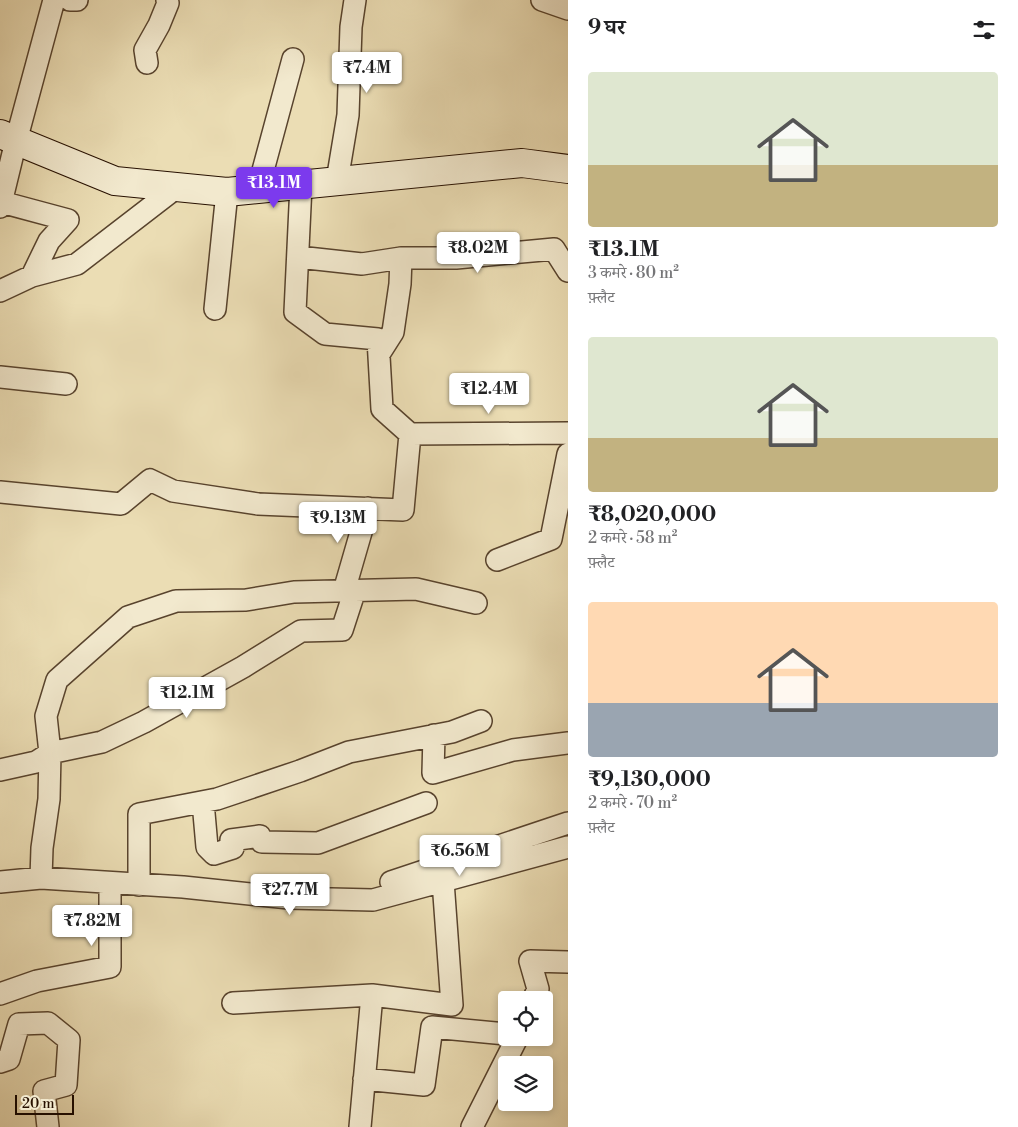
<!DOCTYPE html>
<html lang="hi">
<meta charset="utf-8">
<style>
:root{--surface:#fff;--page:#f2f2f2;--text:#202124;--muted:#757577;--accent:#7c3aed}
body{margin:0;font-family:"Libre Bodoni","Noto Serif Devanagari",serif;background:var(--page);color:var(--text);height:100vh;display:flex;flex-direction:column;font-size:19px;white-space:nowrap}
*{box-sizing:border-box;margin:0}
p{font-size:16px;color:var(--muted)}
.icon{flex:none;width:28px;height:28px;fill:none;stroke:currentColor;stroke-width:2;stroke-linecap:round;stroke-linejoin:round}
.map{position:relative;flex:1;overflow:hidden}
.sheet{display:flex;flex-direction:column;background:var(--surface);width:450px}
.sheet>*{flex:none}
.controls{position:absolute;left:498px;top:991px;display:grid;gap:10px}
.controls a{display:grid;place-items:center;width:55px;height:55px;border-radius:5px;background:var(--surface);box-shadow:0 2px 8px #0003;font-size:25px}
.scale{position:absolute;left:15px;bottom:12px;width:59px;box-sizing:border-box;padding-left:5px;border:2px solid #271000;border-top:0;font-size:14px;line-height:18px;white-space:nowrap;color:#271000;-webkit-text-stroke:4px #f2e9ce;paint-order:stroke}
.price{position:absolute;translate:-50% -42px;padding:0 11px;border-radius:5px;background:#fff;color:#222;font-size:16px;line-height:32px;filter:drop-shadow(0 1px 2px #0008)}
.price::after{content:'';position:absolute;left:50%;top:30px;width:15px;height:11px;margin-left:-8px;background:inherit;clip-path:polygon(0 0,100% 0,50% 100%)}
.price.selected{background:var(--accent);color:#fff}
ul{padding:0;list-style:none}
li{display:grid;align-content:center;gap:10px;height:265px;padding:0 20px}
li span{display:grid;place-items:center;height:155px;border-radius:5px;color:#555}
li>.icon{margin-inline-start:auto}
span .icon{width:90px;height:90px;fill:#fffc;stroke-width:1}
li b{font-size:21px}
h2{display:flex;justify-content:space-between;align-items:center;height:60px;padding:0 20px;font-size:21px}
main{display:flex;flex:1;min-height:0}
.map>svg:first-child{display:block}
</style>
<main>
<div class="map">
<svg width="568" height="1127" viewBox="0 0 568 1127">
<rect width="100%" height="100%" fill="#ebddb4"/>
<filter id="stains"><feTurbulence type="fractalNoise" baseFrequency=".004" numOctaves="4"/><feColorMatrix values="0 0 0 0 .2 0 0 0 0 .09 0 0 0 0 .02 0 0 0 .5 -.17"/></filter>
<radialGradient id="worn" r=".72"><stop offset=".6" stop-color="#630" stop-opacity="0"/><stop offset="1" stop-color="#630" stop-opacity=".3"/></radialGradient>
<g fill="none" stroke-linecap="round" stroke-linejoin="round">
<!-- street casing -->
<g stroke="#58432d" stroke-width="24">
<path id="street" d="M 70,0 L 77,0
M 542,0 L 568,9
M 147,63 L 145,50 L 159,25 L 168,3 L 167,0
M 337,181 L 348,115 L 351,27 L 355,0
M 301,185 L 295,312 L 325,334 L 378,339 L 382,409 L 410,434 L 568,433
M 258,189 L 293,59
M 0,207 L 16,141 L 54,0
M 298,257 L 362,264 L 401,258 L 400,284 L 393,332 L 379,354
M 401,258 L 456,258 L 554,249 L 568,271
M 32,276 L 77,264 L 177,187
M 0,291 L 32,276 L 49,241 L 68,220 L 1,202
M 215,309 L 227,192
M 0,377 L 66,384
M 0,492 L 121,504 L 150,480 L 173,491 L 258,504 L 403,510 L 410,434
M 497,560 L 551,539 L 568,454
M 344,591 L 368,508
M 434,735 L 433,773 L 513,750 L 568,743
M 0,770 L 36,762 L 50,753 L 102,742 L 144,722 L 243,667 L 301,631 L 342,630 L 355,590
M 203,802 L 207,847 L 214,854 L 233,848 L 231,840 L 260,836 L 262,842 L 318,843 L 426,803
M 41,878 L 42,848 L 49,799 L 50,753 L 46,716 L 57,680 L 128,617 L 176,601 L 246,600 L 294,592 L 416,589 L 476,603
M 0,882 L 41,878 L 183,887 L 289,898 L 373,900 L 568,847
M 391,882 L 568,823
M 139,885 L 139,814 L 217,799 L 300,771 L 349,752 L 452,732 L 481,721
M 0,994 L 37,981 L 110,967 L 110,883
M 533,1000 L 538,989 L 530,961 L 568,962
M 233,1003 L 372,995
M 0,1062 L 9,1059 L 19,1024 L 48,1023 L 69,1040 L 66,1085 L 44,1091 L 48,1127
M 364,1079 L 424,1085 L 432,1027 L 506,1034
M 360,1127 L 372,995 L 452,1005 L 443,881
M 472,1127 L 517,1038"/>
</g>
<!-- secondary casing -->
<g stroke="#271000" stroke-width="30">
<path id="secondary" d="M 0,134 L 115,181 L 227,192 L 522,163 L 568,169"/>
</g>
<!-- street -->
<use href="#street" stroke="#f2e9ce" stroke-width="21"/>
<!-- secondary -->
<use href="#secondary" stroke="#f2e9ce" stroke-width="28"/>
</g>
<rect width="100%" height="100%" filter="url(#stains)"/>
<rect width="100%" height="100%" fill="url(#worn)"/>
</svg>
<div class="controls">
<a><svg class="icon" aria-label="locate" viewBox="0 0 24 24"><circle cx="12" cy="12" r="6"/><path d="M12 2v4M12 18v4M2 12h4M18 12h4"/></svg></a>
<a><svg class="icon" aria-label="layers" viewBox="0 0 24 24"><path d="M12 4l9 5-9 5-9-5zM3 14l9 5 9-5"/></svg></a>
</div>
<div class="scale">20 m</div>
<b class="price" style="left:367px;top:94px">₹7.4M</b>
<b class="price selected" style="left:274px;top:209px">₹13.1M</b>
<b class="price" style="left:478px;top:274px">₹8.02M</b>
<b class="price" style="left:489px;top:415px">₹12.4M</b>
<b class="price" style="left:338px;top:544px">₹9.13M</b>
<b class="price" style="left:187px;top:719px">₹12.1M</b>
<b class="price" style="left:460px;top:877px">₹6.56M</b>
<b class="price" style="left:290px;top:916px">₹27.7M</b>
<b class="price" style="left:92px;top:947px">₹7.82M</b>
</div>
<section class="sheet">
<h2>9 घर<svg class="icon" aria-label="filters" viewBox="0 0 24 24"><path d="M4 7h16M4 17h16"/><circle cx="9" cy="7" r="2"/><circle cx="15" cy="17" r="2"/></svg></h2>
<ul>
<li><span style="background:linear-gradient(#dfe7d0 60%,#c2b280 0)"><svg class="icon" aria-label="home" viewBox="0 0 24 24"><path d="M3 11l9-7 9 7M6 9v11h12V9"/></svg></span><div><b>₹13.1M</b><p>3 कमरे · 80 m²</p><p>फ़्लैट</p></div></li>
<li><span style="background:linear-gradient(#dfe7d0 65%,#c2b280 0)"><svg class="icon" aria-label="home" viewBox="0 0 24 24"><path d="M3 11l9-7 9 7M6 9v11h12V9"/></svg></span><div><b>₹8,020,000</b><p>2 कमरे · 58 m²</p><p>फ़्लैट</p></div></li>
<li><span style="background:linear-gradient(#ffd9b3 65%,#9aa5b1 0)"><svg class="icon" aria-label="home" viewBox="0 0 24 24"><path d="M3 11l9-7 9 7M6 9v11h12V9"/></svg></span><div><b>₹9,130,000</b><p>2 कमरे · 70 m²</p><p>फ़्लैट</p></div></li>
</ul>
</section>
</main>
